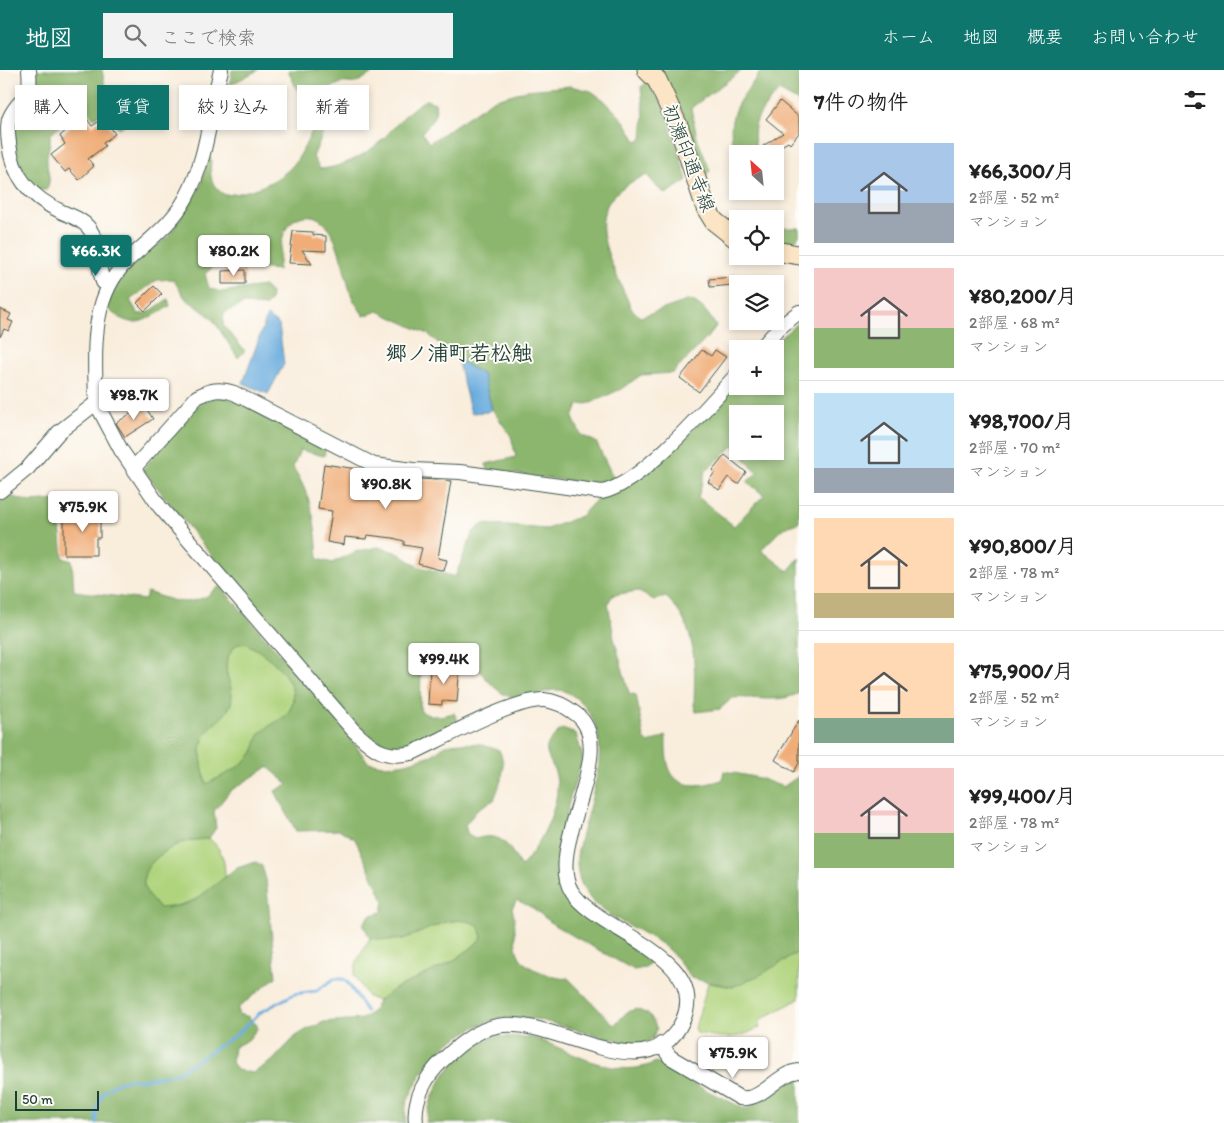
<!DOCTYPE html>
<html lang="ja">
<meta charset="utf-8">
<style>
:root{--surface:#fff;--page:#f2f2f2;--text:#222;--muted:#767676;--line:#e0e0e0;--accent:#0f766e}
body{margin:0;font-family:Itim,"Klee One",sans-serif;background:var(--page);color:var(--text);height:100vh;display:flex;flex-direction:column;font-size:19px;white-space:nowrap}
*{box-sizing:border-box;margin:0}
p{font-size:16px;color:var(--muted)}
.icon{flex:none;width:28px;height:28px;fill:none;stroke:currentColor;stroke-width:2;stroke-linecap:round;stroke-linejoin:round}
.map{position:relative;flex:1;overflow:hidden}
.side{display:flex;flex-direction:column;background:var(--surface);width:425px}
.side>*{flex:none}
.banner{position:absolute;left:15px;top:15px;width:475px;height:45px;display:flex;gap:10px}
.needle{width:32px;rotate:333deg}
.buttons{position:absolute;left:729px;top:75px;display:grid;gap:10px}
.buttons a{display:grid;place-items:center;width:55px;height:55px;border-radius:0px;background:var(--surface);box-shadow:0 2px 8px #0003;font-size:25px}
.scale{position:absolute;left:15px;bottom:12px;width:84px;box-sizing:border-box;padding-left:5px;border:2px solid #1f3d34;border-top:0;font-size:14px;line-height:18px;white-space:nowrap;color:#1f3d34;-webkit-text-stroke:4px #fdfcf7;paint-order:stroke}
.price{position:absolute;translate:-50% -42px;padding:0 11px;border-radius:5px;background:#fff;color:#222;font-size:16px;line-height:32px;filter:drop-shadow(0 1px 2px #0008)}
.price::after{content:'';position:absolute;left:50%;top:30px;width:15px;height:11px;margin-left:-8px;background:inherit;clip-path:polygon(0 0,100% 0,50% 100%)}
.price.active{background:var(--accent);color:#fff}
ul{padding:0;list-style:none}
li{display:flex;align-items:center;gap:15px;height:125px;padding:0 15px}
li+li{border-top:1px solid var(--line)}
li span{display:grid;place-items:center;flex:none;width:140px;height:100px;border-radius:0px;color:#555}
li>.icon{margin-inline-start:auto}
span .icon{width:60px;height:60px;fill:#fffc;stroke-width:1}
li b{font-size:21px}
h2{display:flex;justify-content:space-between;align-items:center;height:60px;padding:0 15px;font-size:21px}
.pill{padding:0 18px;border-radius:0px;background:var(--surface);box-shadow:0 2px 8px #0003;font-size:18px;line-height:45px}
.pill.active{background:var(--accent);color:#fff}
header{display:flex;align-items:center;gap:30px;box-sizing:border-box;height:70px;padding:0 25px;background:var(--accent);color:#fff}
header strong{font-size:24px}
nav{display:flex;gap:28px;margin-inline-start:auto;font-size:18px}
.search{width:350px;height:45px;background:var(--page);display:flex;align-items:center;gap:12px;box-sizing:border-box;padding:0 18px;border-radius:0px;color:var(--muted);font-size:19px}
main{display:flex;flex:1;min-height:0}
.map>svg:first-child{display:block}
</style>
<header>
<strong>地図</strong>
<div class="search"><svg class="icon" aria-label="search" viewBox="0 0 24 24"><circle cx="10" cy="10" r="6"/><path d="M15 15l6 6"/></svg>ここで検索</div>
<nav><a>ホーム</a><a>地図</a><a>概要</a><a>お問い合わせ</a></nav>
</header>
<main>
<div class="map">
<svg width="799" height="1053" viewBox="0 0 799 1053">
<rect width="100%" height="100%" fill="#fdfcf7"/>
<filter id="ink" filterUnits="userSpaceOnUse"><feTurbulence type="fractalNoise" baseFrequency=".02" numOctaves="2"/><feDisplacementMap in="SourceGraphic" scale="10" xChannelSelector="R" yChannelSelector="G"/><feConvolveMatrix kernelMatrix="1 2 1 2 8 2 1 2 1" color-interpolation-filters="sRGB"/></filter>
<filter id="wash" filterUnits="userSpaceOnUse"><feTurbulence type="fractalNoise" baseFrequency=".0096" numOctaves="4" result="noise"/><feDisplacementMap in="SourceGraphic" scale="20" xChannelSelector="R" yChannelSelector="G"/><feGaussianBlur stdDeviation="1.12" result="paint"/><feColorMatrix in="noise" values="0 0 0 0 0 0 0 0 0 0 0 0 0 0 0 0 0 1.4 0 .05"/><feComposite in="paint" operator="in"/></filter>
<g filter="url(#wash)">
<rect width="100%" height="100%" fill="#f9eddc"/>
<!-- green -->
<path fill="#b0d47e" stroke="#688859" d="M 244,573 C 267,582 308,615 287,644 C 279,655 265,664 256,674 C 252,694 222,706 206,715 C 203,699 196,676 207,662 C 214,651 227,647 231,633 C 236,611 214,600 236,574 Z
M 209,768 C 223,781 225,790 225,808 C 205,826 188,836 160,838 C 128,810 147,790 178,774 C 187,770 200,770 209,768 Z
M 465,849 L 478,855 L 482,867 C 455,899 410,907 378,931 L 368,927 L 354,905 L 357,891 L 370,868 L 403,869 L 442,853 Z
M 799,882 L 799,929 L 760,950 L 760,957 C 735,971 723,968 697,963 L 695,958 L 708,913 L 733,917 Z"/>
<!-- forest -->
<path fill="#8cb66d" stroke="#567a50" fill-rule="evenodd" d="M 34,0 L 102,0 L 106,22 L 123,56 L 118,58 L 102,41 L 94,49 L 81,36 L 50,65 C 51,75 46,84 47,93 C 48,105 52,110 46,120 L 36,120 C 16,98 15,79 14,50 C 31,32 32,25 34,0 Z
M 232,0 L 258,0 L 230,15 Z
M 288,0 L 371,0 L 371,4 C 366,7 359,12 354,13 C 350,14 346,12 342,13 C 322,19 319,33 329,49 L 313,87 L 320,99 C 341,98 368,84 383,69 C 397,55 408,39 426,30 L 435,33 C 438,46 430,53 422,63 L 429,73 L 493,30 L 527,20 L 570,16 L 591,21 L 604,30 L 625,52 L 636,71 L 642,69 L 644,46 L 641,17 L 648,12 L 665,39 L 687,110 L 666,124 L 658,118 L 647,105 C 573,133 609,185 631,238 L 640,247 L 690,230 C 703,235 709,245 716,256 L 708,267 L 673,303 L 641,305 L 621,319 L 591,333 L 578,335 L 573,348 L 581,365 L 596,372 L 620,421 L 690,363 L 737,313 L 738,316 L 775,316 L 775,279 L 767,279 L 799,252 L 799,452 L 782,459 L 761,480 L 788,501 L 799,488 L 799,623 C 778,634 754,626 732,628 L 720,639 L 696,642 L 694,635 C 695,595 698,557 666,527 L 654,530 L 637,521 L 613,525 L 608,533 L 614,568 L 629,623 L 636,625 L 644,668 L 649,673 L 666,666 C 664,711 679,723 722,710 L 724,701 L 759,708 L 783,717 L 799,706 L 799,882 L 760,905 L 732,917 L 691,908 C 682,895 674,883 661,874 C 624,848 575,842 577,786 C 583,750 609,691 596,657 C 590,640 573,618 553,620 C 540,622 526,632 513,628 C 485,621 477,580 445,587 C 435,589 429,591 421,597 L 420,640 C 431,649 441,646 454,643 L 459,654 C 438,664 411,682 387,674 C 356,664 315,607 293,582 C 242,522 191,462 143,399 L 199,334 L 218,324 L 252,338 L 326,376 L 324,386 L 300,380 L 293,397 C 312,428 316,453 318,489 L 332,493 L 355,482 L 378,477 L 398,483 L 417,496 L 455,507 L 473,462 L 483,454 L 547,459 L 581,446 L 596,430 L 603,429 L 599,415 L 488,400 L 486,394 L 516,387 L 511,366 L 492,339 L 483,305 L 457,289 L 428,264 L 378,241 L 364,246 C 360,240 356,235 353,229 C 343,208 338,135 300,147 C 279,154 281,182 278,200 L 216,194 L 205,204 L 209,218 L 221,222 L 264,216 L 271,223 L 270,231 L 266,236 L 243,234 L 224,243 L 223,255 L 245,281 L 238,288 L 212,248 L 185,228 L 173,209 L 157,210 L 130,230 L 138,244 L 148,243 L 168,229 L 170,236 C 143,251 134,262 108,239 L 111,222 L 124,204 L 139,189 L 168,167 L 201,116 L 208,88 L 211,88 C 210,105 209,115 225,125 C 250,123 278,113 294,94 C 304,82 312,59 319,45 L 314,27 L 309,21 L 297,20 ZM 738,344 L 775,344 L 775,381 L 738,381 L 757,403 L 747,412 L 764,425 L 734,456 L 698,427 L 705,402 L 733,376 L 738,381 Z
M 655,0 L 742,0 L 691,38 L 697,68 L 710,101 L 703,108 L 682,40 Z
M 762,0 L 799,0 L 799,32 L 779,21 C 759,43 749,53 757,84 L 738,84 L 737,88 L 735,86 C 724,42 738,34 762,0 Z
M 775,158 L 799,158 L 799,166 L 793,173 L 775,173 Z
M 10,426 L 30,432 L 84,428 L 113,430 L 115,437 L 86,439 L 59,444 L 63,488 L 72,491 L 74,521 L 145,530 L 147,522 C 169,529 182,537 205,527 C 212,524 213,518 221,517 L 329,640 L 368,692 L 387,696 L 406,693 L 432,685 L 445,675 L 459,673 L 479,674 L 499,680 C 508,698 500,713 494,730 L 479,738 L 465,755 L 467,763 L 475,769 C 503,761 508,775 521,797 C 538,779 560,737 557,712 C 555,687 532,682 562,659 L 576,664 L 583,688 L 570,728 L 559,778 L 557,797 L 559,811 L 573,836 L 646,883 L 651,892 L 644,898 L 634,900 L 554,855 L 533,838 L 517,830 L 512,838 C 520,866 505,890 541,902 C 550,905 559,910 568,908 L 614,955 L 627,942 L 636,939 L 650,945 L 657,959 L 653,968 L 645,973 L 628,973 L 536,949 L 498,948 L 475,957 L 448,973 L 436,985 L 420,1006 L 406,1034 L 405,1053 L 0,1053 L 0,432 ZM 244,573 C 266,582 308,615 288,643 C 282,650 270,654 263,661 C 256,666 257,675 253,682 C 243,697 222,706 206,714 C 203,699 196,676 207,662 C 215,651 227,647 231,633 C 236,611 214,600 236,575 ZM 268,697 L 288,714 L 275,721 L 296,761 L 340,760 L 355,769 L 384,831 L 382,842 L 369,846 L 363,854 L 370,868 C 381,869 395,872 405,868 C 433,860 449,842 478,855 L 482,867 L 474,876 L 450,893 L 394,919 L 378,931 L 372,942 L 362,949 L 324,952 L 306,960 L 296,966 L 272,991 L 253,1003 L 237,1000 L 232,992 L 234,977 L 248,970 L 257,959 L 257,955 L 249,947 L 238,944 L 238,938 L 276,907 L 266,810 L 262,796 L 256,792 L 237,798 L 194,831 L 179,836 L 160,838 C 128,810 148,790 178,774 C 187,770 200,770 209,768 L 216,758 L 214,741 L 230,721 Z
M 498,966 C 513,968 526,965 540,970 C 576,984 619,1011 656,992 L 683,1009 L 745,1039 C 765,1033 778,1015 799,1009 L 799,1053 L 426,1053 C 431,1013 459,977 498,966 Z"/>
<!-- water -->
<path fill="#69acde" stroke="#447489" d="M 267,246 L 279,255 L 284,294 L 268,324 L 243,313 Z
M 457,289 L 483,305 L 492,339 L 487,342 L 471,343 Z"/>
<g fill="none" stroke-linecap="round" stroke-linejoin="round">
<!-- stream -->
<path stroke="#69acde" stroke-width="3" d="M 96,1053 L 97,1038 L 103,1023 L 116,1013 L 129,1009 L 140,1010 L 177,1003 L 236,965 L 261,942 L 294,924 L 316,921 L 334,909 L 343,909 L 348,913 L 366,941"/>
</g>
<g id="blocks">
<!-- building -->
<path fill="#f0ad78" d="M 780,31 L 799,47 L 799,63 L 790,74 L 788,72 L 768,84 L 763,76 L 783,63 L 766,49 Z
M 84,45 L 92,56 L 104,48 L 115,64 L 103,73 L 105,76 L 88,89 L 94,96 L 79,110 L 69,99 L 65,102 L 51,85 L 65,74 L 60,66 Z
M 293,161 L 313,162 L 313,165 L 326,166 L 326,181 L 302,180 L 312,194 L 289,193 Z
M 245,200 L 245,214 L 222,214 L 222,201 Z
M 734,207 L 734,215 L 710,217 L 709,209 Z
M 154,216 L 162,224 L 145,241 L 137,233 Z
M 0,239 L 11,244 L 8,250 L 13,252 L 9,261 L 4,259 L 0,267 Z
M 702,280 L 711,286 L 715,280 L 726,287 L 699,322 L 680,308 Z
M 144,335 L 153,349 L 125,367 L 116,353 Z
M 725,385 L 746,402 L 738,414 L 728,407 L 719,420 L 708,412 L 715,402 L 713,400 Z
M 324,394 L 357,399 L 376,404 L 376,407 L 402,411 L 403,408 L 451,411 L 438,488 L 447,490 L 444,501 L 418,494 L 422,478 L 404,475 L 404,471 L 393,468 L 367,465 L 366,469 L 345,467 L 344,475 L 327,472 L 332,441 L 318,439 Z
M 83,441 L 106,441 L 106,452 L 100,452 L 100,468 L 96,468 L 96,485 L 64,485 L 64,445 L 83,446 Z
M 442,595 L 460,595 L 457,632 L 442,631 L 442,635 L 428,634 L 430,599 L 442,600 Z
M 799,650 L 799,693 L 794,702 L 775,690 Z"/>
</g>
</g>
<g filter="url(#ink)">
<use href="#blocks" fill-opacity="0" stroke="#40574d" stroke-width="1"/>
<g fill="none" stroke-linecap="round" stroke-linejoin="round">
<!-- street casing -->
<g stroke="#40574d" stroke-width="16">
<path id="street" d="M 29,0 C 32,33 21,24 10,47 C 7,54 8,66 9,73 C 12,107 32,128 62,142 C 71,146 81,149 88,157 C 100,171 97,195 103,212 L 108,214
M 760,279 L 779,258 L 799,242
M 96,333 L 121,380 L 160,437 L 353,660 C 373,679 384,689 412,683 C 442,669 514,629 544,630 C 556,631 567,637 576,644 C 622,679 543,778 572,822 C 596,861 711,886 683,950 C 650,1023 557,949 503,955 C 480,957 459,974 443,990 C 426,1006 413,1029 416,1053
M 133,399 L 197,327 C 211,320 219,318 234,323 L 374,395 L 413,400 L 460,402 L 602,422 C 642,414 709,335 738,303
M 0,421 L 28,398 L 59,362 L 96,333 C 95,282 89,227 129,189 C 149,170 172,154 186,128 C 207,90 210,42 221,0
M 661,974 L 670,987 L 740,1028 C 764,1031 776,1003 799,1001"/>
</g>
<!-- secondary casing -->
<g stroke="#40574d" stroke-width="21">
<path id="secondary" d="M 647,0 L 657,10 L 679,58 L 706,138 L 714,151 L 738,170
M 775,181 L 799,185"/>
</g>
<!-- street -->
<use href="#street" stroke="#fff" stroke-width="14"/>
<!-- secondary -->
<use href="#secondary" stroke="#fce5c4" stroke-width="19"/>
</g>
</g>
<g text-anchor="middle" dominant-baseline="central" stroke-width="4" stroke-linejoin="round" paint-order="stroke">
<!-- street labels -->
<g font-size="19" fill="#1f3d34" stroke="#fdfcf7">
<text transform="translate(689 88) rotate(69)">初瀬印通寺線</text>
</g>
<!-- quarter labels -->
<g font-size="21" font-weight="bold" fill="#1f3d34" stroke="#fdfcf7">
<text x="459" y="282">郷ノ浦町若松触</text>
</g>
</g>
</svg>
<div class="buttons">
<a><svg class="needle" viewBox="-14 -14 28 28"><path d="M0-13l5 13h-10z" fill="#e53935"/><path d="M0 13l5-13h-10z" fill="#767676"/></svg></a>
<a><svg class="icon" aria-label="locate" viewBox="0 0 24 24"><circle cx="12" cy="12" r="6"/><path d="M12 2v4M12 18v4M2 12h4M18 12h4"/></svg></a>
<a><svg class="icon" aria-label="layers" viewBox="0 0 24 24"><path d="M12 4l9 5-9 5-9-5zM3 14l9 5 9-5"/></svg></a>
<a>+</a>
<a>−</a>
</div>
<div class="scale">50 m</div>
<b class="price active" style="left:96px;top:207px">¥66.3K</b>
<b class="price" style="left:234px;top:207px">¥80.2K</b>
<b class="price" style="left:134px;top:351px">¥98.7K</b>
<b class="price" style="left:386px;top:440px">¥90.8K</b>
<b class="price" style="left:83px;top:463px">¥75.9K</b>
<b class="price" style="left:444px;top:615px">¥99.4K</b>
<b class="price" style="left:733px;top:1009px">¥75.9K</b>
<div class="banner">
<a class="pill">購入</a>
<a class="pill active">賃貸</a>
<a class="pill">絞り込み</a>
<a class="pill">新着</a>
</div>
</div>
<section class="side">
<h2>7件の物件<svg class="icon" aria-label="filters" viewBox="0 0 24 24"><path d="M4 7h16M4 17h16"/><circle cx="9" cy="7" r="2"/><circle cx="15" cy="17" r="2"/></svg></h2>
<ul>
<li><span style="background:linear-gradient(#a9c7e8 60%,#9aa5b1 0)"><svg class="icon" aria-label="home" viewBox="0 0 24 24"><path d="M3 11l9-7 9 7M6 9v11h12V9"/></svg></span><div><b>¥66,300/月</b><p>2部屋 · 52 m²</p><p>マンション</p></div></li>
<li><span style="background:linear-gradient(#f6c9c9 60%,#8fb573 0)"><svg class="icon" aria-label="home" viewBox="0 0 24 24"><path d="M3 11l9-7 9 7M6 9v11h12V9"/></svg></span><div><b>¥80,200/月</b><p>2部屋 · 68 m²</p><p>マンション</p></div></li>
<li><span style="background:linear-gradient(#bfe0f5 75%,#9aa5b1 0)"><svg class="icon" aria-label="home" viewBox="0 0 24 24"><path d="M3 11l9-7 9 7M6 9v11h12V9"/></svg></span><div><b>¥98,700/月</b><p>2部屋 · 70 m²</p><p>マンション</p></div></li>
<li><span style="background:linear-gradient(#ffd9b3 75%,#c2b280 0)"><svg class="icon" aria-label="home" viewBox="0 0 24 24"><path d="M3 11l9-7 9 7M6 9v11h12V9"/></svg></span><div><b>¥90,800/月</b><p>2部屋 · 78 m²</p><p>マンション</p></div></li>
<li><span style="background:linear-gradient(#ffd9b3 75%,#7fa58c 0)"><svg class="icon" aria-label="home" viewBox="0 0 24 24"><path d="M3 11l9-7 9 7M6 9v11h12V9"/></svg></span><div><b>¥75,900/月</b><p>2部屋 · 52 m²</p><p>マンション</p></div></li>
<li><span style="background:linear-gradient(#f6c9c9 65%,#8fb573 0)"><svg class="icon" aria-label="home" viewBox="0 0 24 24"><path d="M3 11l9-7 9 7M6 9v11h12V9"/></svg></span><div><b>¥99,400/月</b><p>2部屋 · 78 m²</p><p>マンション</p></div></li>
</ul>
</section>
</main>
